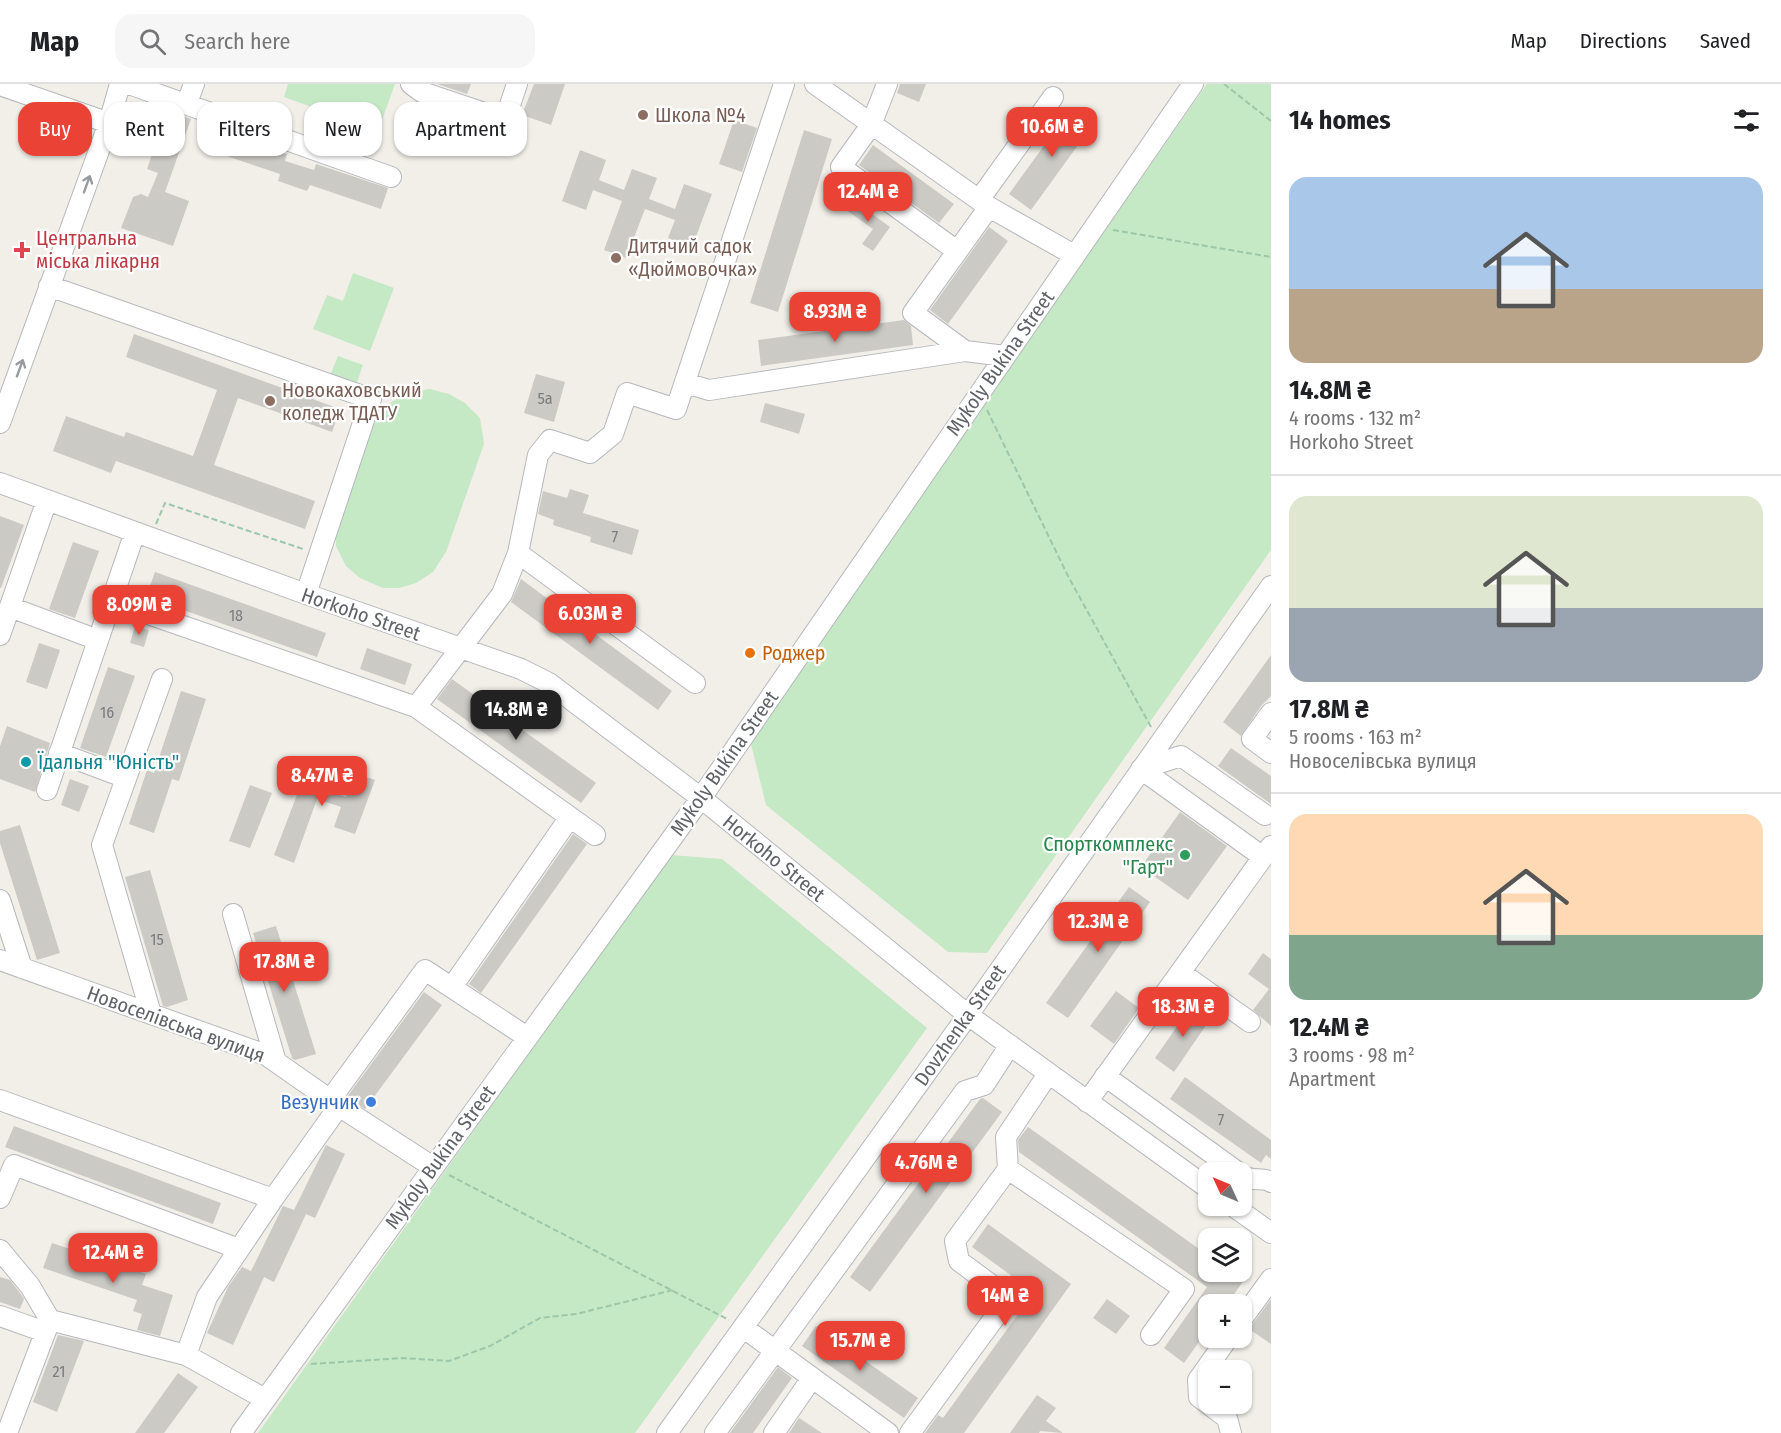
<!DOCTYPE html>
<meta charset="utf-8">
<style>
:root{--surface:#fff;--page:#f6f6f6;--text:#202124;--muted:#757577;--line:#e0e0e0;--accent:#ea4335}
body{margin:0;font-family:"Fira Sans Condensed",sans-serif;background:var(--page);color:var(--text);height:100vh;display:flex;flex-direction:column;font-size:22px;white-space:nowrap}
*{box-sizing:border-box;margin:0}
p{font-size:20px;color:var(--muted)}
.icon{flex:none;width:33px;height:33px;fill:none;stroke:currentColor;stroke-width:2;stroke-linecap:round;stroke-linejoin:round}
.map{position:relative;flex:1;overflow:hidden}
.drawer{display:flex;flex-direction:column;background:var(--surface);width:510px}
.drawer>*{flex:none}
.banner{position:absolute;left:18px;top:18px;width:570px;height:54px;display:flex;gap:12px}
.needle{width:39px;rotate:314deg}
.fabs{position:absolute;left:1198px;top:1078px;display:grid;gap:12px}
.fabs a{display:grid;place-items:center;width:54px;height:54px;border-radius:12px;background:var(--surface);box-shadow:0 2px 4px #0004;font-size:30px}
.price{position:absolute;translate:-50% -51px;padding:0 14px;border-radius:12px;background:var(--accent);color:#fff;font-size:20px;line-height:39px;filter:drop-shadow(0 2px 3px #0008)}
.price::after{content:'';position:absolute;left:50%;top:36px;width:18px;height:14px;margin-left:-9px;background:inherit;clip-path:polygon(0 0,100% 0,50% 100%)}
.price.selected{background:#222;color:#fff}
ul{padding:0;list-style:none}
li{display:grid;align-content:center;gap:12px;height:318px;padding:0 18px}
li+li{border-top:2px solid var(--line)}
li span{display:grid;place-items:center;height:186px;border-radius:18px;color:#555}
li>.icon{margin-inline-start:auto}
span .icon{width:108px;height:108px;fill:#fffc;stroke-width:1}
li b{font-size:26px}
h2{display:flex;justify-content:space-between;align-items:center;height:72px;padding:0 18px;font-size:26px}
.chip{padding:0 21px;border-radius:18px;background:var(--surface);box-shadow:0 2px 4px #0004;font-size:21px;line-height:54px}
.chip.selected{background:var(--accent);color:#fff}
header{display:flex;align-items:center;gap:36px;box-sizing:border-box;height:84px;padding:0 30px;background:var(--surface);border-bottom:2px solid var(--line)}
header strong{font-size:28px}
nav{display:flex;gap:33px;margin-inline-start:auto;font-size:21px}
.search{width:420px;height:54px;background:var(--page);display:flex;align-items:center;gap:15px;box-sizing:border-box;padding:0 21px;border-radius:18px;color:var(--muted);font-size:22px}
main{display:flex;flex:1;min-height:0}
.map>svg:first-child{display:block}
</style>
<header>
<strong>Map</strong>
<div class="search"><svg class="icon" aria-label="search" viewBox="0 0 24 24"><circle cx="10" cy="10" r="6"/><path d="M15 15l6 6"/></svg>Search here</div>
<nav><a>Map</a><a>Directions</a><a>Saved</a></nav>
</header>
<main>
<div class="map">
<svg width="1271" height="1349" viewBox="0 0 1271 1349">
<rect width="100%" height="100%" fill="#f1efe8"/>
<!-- green -->
<path fill="#c5e8c5" d="M 288,0 L 395,0 L 378,47 L 284,13 Z
M 1207,0 L 1271,0 L 1271,466 L 987,869 L 948,868 L 766,721 L 750,656 Z
M 353,189 L 394,204 L 370,267 L 313,245 L 327,211 L 343,217 Z
M 338,272 L 363,281 L 355,304 L 329,294 Z
M 430,305 L 449,310 L 465,319 L 480,334 L 484,360 L 446,468 L 433,488 L 416,499 L 399,504 L 383,504 L 360,494 L 346,482 L 336,462 L 336,435 L 378,330 L 393,317 L 412,308 Z
M 671,771 L 722,775 L 927,944 L 635,1349 L 258,1349 Z"/>
<!-- building -->
<path fill="#cccac5" d="M 437,0 L 471,0 L 467,10 Z
M 534,0 L 565,0 L 551,41 L 522,31 Z
M 900,0 L 926,0 L 919,18 L 897,9 Z
M 1072,23 L 1094,39 L 1031,126 L 1009,110 Z
M 167,26 L 191,35 L 165,108 L 189,117 L 173,162 L 121,144 L 133,113 L 141,110 L 148,113 L 158,89 L 147,85 Z
M 734,36 L 757,44 L 742,88 L 719,80 Z
M 215,46 L 287,70 L 285,77 L 314,86 L 316,80 L 388,104 L 381,125 L 310,101 L 307,107 L 278,97 L 280,90 L 209,66 Z
M 804,46 L 832,55 L 778,228 L 750,219 Z
M 873,61 L 954,120 L 939,139 L 859,81 Z
M 580,66 L 606,76 L 599,96 L 624,106 L 632,85 L 657,94 L 649,115 L 675,125 L 684,100 L 712,110 L 692,163 L 668,154 L 675,136 L 645,125 L 626,174 L 604,166 L 622,117 L 593,106 L 586,126 L 562,117 Z
M 849,113 L 890,143 L 873,167 L 862,160 L 873,145 L 842,123 Z
M 989,143 L 1008,157 L 948,240 L 930,226 Z
M 904,236 L 911,242 L 913,261 L 761,282 L 758,256 Z
M 134,250 L 340,325 L 332,348 L 238,314 L 214,381 L 315,417 L 305,445 L 116,377 L 111,389 L 53,367 L 66,332 L 124,353 L 126,348 L 193,372 L 217,306 L 126,273 Z
M 536,290 L 565,298 L 554,338 L 524,329 Z
M 765,319 L 805,330 L 799,350 L 760,338 Z
M 570,405 L 589,411 L 583,429 L 639,446 L 632,471 L 590,458 L 591,453 L 553,441 L 554,436 L 538,430 L 543,407 L 567,414 Z
M 0,432 L 24,441 L 1,504 L 0,504 Z
M 73,458 L 99,467 L 75,534 L 49,525 Z
M 155,488 L 326,549 L 317,573 L 146,513 Z
M 521,495 L 672,607 L 658,626 L 511,518 Z
M 135,542 L 149,546 L 144,563 L 130,559 Z
M 39,559 L 60,566 L 47,605 L 26,598 Z
M 367,564 L 412,580 L 405,601 L 360,585 Z
M 1271,571 L 1271,612 L 1261,622 L 1241,652 L 1223,638 Z
M 108,583 L 135,592 L 106,673 L 80,664 Z
M 452,595 L 596,699 L 581,719 L 437,615 Z
M 181,607 L 206,615 L 179,697 L 172,695 L 154,749 L 129,740 L 147,686 L 154,689 Z
M 7,642 L 50,659 L 35,708 L 0,695 L 0,662 Z
M 1231,664 L 1271,692 L 1271,720 L 1218,682 Z
M 311,674 L 330,681 L 322,705 L 346,713 L 355,689 L 375,696 L 355,750 L 334,743 L 341,723 L 317,715 L 294,779 L 274,771 Z
M 70,695 L 89,702 L 79,728 L 61,721 Z
M 250,701 L 272,709 L 250,764 L 229,757 Z
M 1180,728 L 1227,762 L 1188,816 L 1141,783 Z
M 20,741 L 60,869 L 37,876 L 0,759 L 0,747 Z
M 573,750 L 587,760 L 481,909 L 469,900 Z
M 150,786 L 188,916 L 167,923 L 163,922 L 125,793 Z
M 1129,803 L 1150,818 L 1068,934 L 1046,919 Z
M 276,842 L 316,970 L 295,976 L 292,974 L 253,849 Z
M 1263,869 L 1271,875 L 1271,942 L 1253,926 L 1269,905 L 1248,890 Z
M 1116,907 L 1139,924 L 1114,960 L 1090,942 Z
M 424,908 L 442,921 L 365,1025 L 347,1013 Z
M 1192,921 L 1211,934 L 1174,988 L 1155,974 Z
M 1185,993 L 1271,1056 L 1271,1075 L 1266,1071 L 1261,1079 L 1170,1015 Z
M 983,1014 L 1002,1028 L 870,1208 L 850,1193 L 980,1015 Z
M 14,1042 L 221,1119 L 213,1140 L 5,1063 Z
M 1028,1043 L 1209,1172 L 1209,1188 L 1236,1188 L 1245,1195 L 1226,1221 L 1209,1221 L 1209,1244 L 1184,1279 L 1164,1264 L 1207,1203 L 1019,1068 L 1018,1056 Z
M 326,1061 L 345,1070 L 315,1134 L 306,1130 L 274,1198 L 264,1193 L 233,1261 L 207,1249 L 228,1203 L 242,1183 L 251,1187 L 283,1122 L 294,1126 Z
M 988,1140 L 1071,1200 L 964,1349 L 925,1349 L 938,1331 L 943,1334 L 1034,1208 L 972,1163 Z
M 52,1159 L 146,1190 L 142,1201 L 173,1211 L 160,1252 L 137,1246 L 142,1230 L 133,1227 L 137,1216 L 43,1184 Z
M 0,1193 L 10,1196 L 20,1209 L 24,1215 L 20,1225 L 0,1218 Z
M 1107,1215 L 1130,1232 L 1116,1250 L 1093,1234 Z
M 1271,1215 L 1271,1260 L 1249,1245 Z
M 816,1242 L 918,1314 L 904,1334 L 802,1262 Z
M 58,1251 L 84,1257 L 57,1328 L 33,1318 Z
M 778,1283 L 792,1294 L 753,1349 L 730,1349 Z
M 178,1289 L 198,1303 L 164,1349 L 135,1349 Z
M 1037,1311 L 1056,1324 L 1046,1337 L 1063,1349 L 1040,1347 L 1039,1349 L 1010,1349 Z
M 799,1334 L 822,1349 L 789,1349 Z"/>
<g fill="none" stroke-linecap="round" stroke-linejoin="round">
<!-- minor casing -->
<g stroke="#b5b8bc" stroke-width="22">
<path id="minor" d="M 129,0 L 391,93
M 411,0 L 422,8 L 505,36 L 517,0
M 815,0 L 989,123 L 1074,171
M 887,0 L 871,41 L 841,83 L 957,167
M 0,1 L 109,39
M 187,19 L 194,0
M 979,116 L 1053,13
M 49,202 L 371,315 L 306,510
M 965,267 L 913,229 L 989,123
M 685,299 L 709,306 L 965,267 L 1005,272
M 0,339 L 109,39 L 120,0
M 0,399 L 306,510 L 521,585 L 549,599 L 701,714 L 968,931 L 1209,1105
M 518,469 L 695,599
M 111,517 L 416,623 L 595,751
M 10,523 L 98,556
M 0,551 L 47,416
M 416,623 L 502,510 L 518,469 L 538,371 L 550,356 L 590,369 L 613,350 L 627,309 L 676,325 L 784,0
M 1271,629 L 1252,655 L 1271,669
M 59,669 L 126,694
M 1141,685 L 1263,773
M 1141,685 L 1181,672 L 1265,731
M 47,706 L 135,448
M 0,816 L 22,884
M 233,830 L 276,978
M 0,876 L 266,971 L 339,1022 L 433,1083
M 1181,889 L 1250,938
M 452,903 L 570,733
M 151,930 L 102,761 L 162,595
M 1105,992 L 1239,1089
M 0,1016 L 273,1115
M 330,1016 L 425,886 L 527,953
M 1087,1018 L 1271,762
M 1008,1085 L 1184,1205 L 1151,1251
M 1242,1091 C 1253,1099 1262,1092 1271,1098
M 0,1114 L 14,1081 L 239,1165
M 1233,1122 L 1271,1149
M 0,1166 L 30,1202 L 50,1236 L 7,1349
M 0,1232 L 45,1248
M 1242,1235 L 1271,1195
M 50,1236 L 186,1271
M 744,1244 L 888,1349
M 1228,1254 L 1198,1296 L 1199,1313 L 1227,1334 L 1231,1349
M 265,1315 L 186,1271 L 207,1213 L 273,1115 L 339,1022
M 241,1349 L 701,714 L 1193,0
M 667,1349 L 968,931 L 1271,502
M 715,1349 L 965,1007 L 984,1001 L 1010,961
M 774,1349 L 812,1294
M 910,1349 L 1009,1214 L 959,1177 L 955,1157 L 1008,1085 L 1006,1053 L 1048,990"/>
</g>
<!-- path -->
<path stroke="#9cc7a9" stroke-width="2" stroke-dasharray="6 3" stroke-linecap="butt" d="M 1224,0 L 1271,37
M 1113,146 L 1271,173
M 987,326 L 1068,492 L 1151,643
M 156,440 L 165,419 L 303,465
M 449,1091 L 729,1236
M 311,1280 L 403,1274 L 449,1277 L 490,1262 L 540,1234 L 576,1230 L 673,1206"/>
<!-- minor -->
<use href="#minor" stroke="#fff" stroke-width="20"/>
</g>
<!-- one-way arrows -->
<defs><path id="oneway-shaft" d="M-6 0H5M1.5-3L5.5 0L1.5 3" fill="none" stroke-width="1.6" stroke-linecap="round" stroke-linejoin="round" transform="scale(1.5)"/></defs>
<g stroke="#979a9d">
<use href="#oneway-shaft" transform="translate(87 100) rotate(-70)"/>
<use href="#oneway-shaft" transform="translate(20 284) rotate(-70)"/>
</g>
<!-- markers -->
<g fill="#8d6e63" stroke="#fff" stroke-width="2">
<circle cx="643" cy="31" r="6"/>
<circle cx="616" cy="174" r="6"/>
<circle cx="270" cy="317" r="6"/>
</g>
<path fill="#e0444e" stroke="#fff" stroke-width="2" d="M19 157h6v6h6v6h-6v6h-6v-6h-6v-6h6z"/>
<circle fill="#e8710a" stroke="#fff" stroke-width="2" cx="750" cy="569" r="6"/>
<circle fill="#0f9aa8" stroke="#fff" stroke-width="2" cx="26" cy="678" r="6"/>
<circle fill="#2e9e5b" stroke="#fff" stroke-width="2" cx="1185" cy="771" r="6"/>
<circle fill="#3f7fe0" stroke="#fff" stroke-width="2" cx="371" cy="1018" r="6"/>
<g text-anchor="middle" dominant-baseline="central" stroke-width="4.5" stroke-linejoin="round" paint-order="stroke">
<!-- number labels -->
<g font-size="16" fill="#7a7d7f">
<text x="545" y="314">5а</text>
<text x="615" y="452">7</text>
<text x="236" y="531">18</text>
<text x="107" y="628">16</text>
<text x="157" y="855">15</text>
<text x="1221" y="1035">7</text>
<text x="59" y="1287">21</text>
</g>
<!-- education labels -->
<g font-size="20" fill="#785e54" stroke="#fff" text-anchor="start">
<text x="655" y="31">Школа №4</text>
<text x="628" y="162">Дитячий садок<tspan x="628" dy="23">«Дюймовочка»</tspan></text>
<text x="282" y="306">Новокаховський<tspan x="282" dy="23">коледж ТДАТУ</tspan></text>
</g>
<!-- health labels -->
<g font-size="20" fill="#be3a42" stroke="#fff" text-anchor="start">
<text x="36" y="154">Центральна<tspan x="36" dy="23">міська лікарня</tspan></text>
</g>
<!-- street labels -->
<g font-size="20" fill="#5f6368" stroke="#fff">
<text transform="translate(1000 279) rotate(-55)">Mykoly Bukina Street</text>
<text transform="translate(361 530) rotate(19)">Horkoho Street</text>
<text transform="translate(724 679) rotate(-55)">Mykoly Bukina Street</text>
<text transform="translate(774 774) rotate(39)">Horkoho Street</text>
<text transform="translate(176 940) rotate(20)">Новоселівська вулиця</text>
<text transform="translate(960 941) rotate(-55)">Dovzhenka Street</text>
<text transform="translate(440 1073) rotate(-54)">Mykoly Bukina Street</text>
</g>
<!-- food labels -->
<g font-size="20" fill="#c56008" stroke="#fff" text-anchor="start">
<text x="762" y="569">Роджер</text>
</g>
<!-- culture labels -->
<g font-size="20" fill="#0d838f" stroke="#fff" text-anchor="start">
<text x="38" y="678">Їдальня "Юність"</text>
</g>
<!-- leisure labels -->
<g font-size="20" fill="#27864d" stroke="#fff" text-anchor="end">
<text x="1173" y="760">Спорткомплекс<tspan x="1173" dy="23">"Гарт"</tspan></text>
</g>
<!-- shop labels -->
<g font-size="20" fill="#366cbe" stroke="#fff" text-anchor="end">
<text x="359" y="1018">Везунчик</text>
</g>
</g>
</svg>
<div class="fabs">
<a><svg class="needle" viewBox="-14 -14 28 28"><path d="M0-13l5 13h-10z" fill="#e53935"/><path d="M0 13l5-13h-10z" fill="#757577"/></svg></a>
<a><svg class="icon" aria-label="layers" viewBox="0 0 24 24"><path d="M12 4l9 5-9 5-9-5zM3 14l9 5 9-5"/></svg></a>
<a>+</a>
<a>−</a>
</div>
<b class="price" style="left:1052px;top:74px">10.6M ₴</b>
<b class="price" style="left:868px;top:139px">12.4M ₴</b>
<b class="price" style="left:835px;top:259px">8.93M ₴</b>
<b class="price" style="left:139px;top:552px">8.09M ₴</b>
<b class="price" style="left:590px;top:561px">6.03M ₴</b>
<b class="price selected" style="left:516px;top:657px">14.8M ₴</b>
<b class="price" style="left:322px;top:723px">8.47M ₴</b>
<b class="price" style="left:1098px;top:869px">12.3M ₴</b>
<b class="price" style="left:284px;top:909px">17.8M ₴</b>
<b class="price" style="left:1183px;top:954px">18.3M ₴</b>
<b class="price" style="left:926px;top:1110px">4.76M ₴</b>
<b class="price" style="left:113px;top:1200px">12.4M ₴</b>
<b class="price" style="left:1005px;top:1243px">14M ₴</b>
<b class="price" style="left:860px;top:1288px">15.7M ₴</b>
<div class="banner">
<a class="chip selected">Buy</a>
<a class="chip">Rent</a>
<a class="chip">Filters</a>
<a class="chip">New</a>
<a class="chip">Apartment</a>
</div>
</div>
<section class="drawer">
<h2>14 homes<svg class="icon" aria-label="filters" viewBox="0 0 24 24"><path d="M4 7h16M4 17h16"/><circle cx="9" cy="7" r="2"/><circle cx="15" cy="17" r="2"/></svg></h2>
<ul>
<li><span style="background:linear-gradient(#a9c7e8 60%,#b9a48a 0)"><svg class="icon" aria-label="home" viewBox="0 0 24 24"><path d="M3 11l9-7 9 7M6 9v11h12V9"/></svg></span><div><b>14.8M ₴</b><p>4 rooms · 132 m²</p><p>Horkoho Street</p></div></li>
<li><span style="background:linear-gradient(#dfe7d0 60%,#9aa5b1 0)"><svg class="icon" aria-label="home" viewBox="0 0 24 24"><path d="M3 11l9-7 9 7M6 9v11h12V9"/></svg></span><div><b>17.8M ₴</b><p>5 rooms · 163 m²</p><p>Новоселівська вулиця</p></div></li>
<li><span style="background:linear-gradient(#ffd9b3 65%,#7fa58c 0)"><svg class="icon" aria-label="home" viewBox="0 0 24 24"><path d="M3 11l9-7 9 7M6 9v11h12V9"/></svg></span><div><b>12.4M ₴</b><p>3 rooms · 98 m²</p><p>Apartment</p></div></li>
</ul>
</section>
</main>
